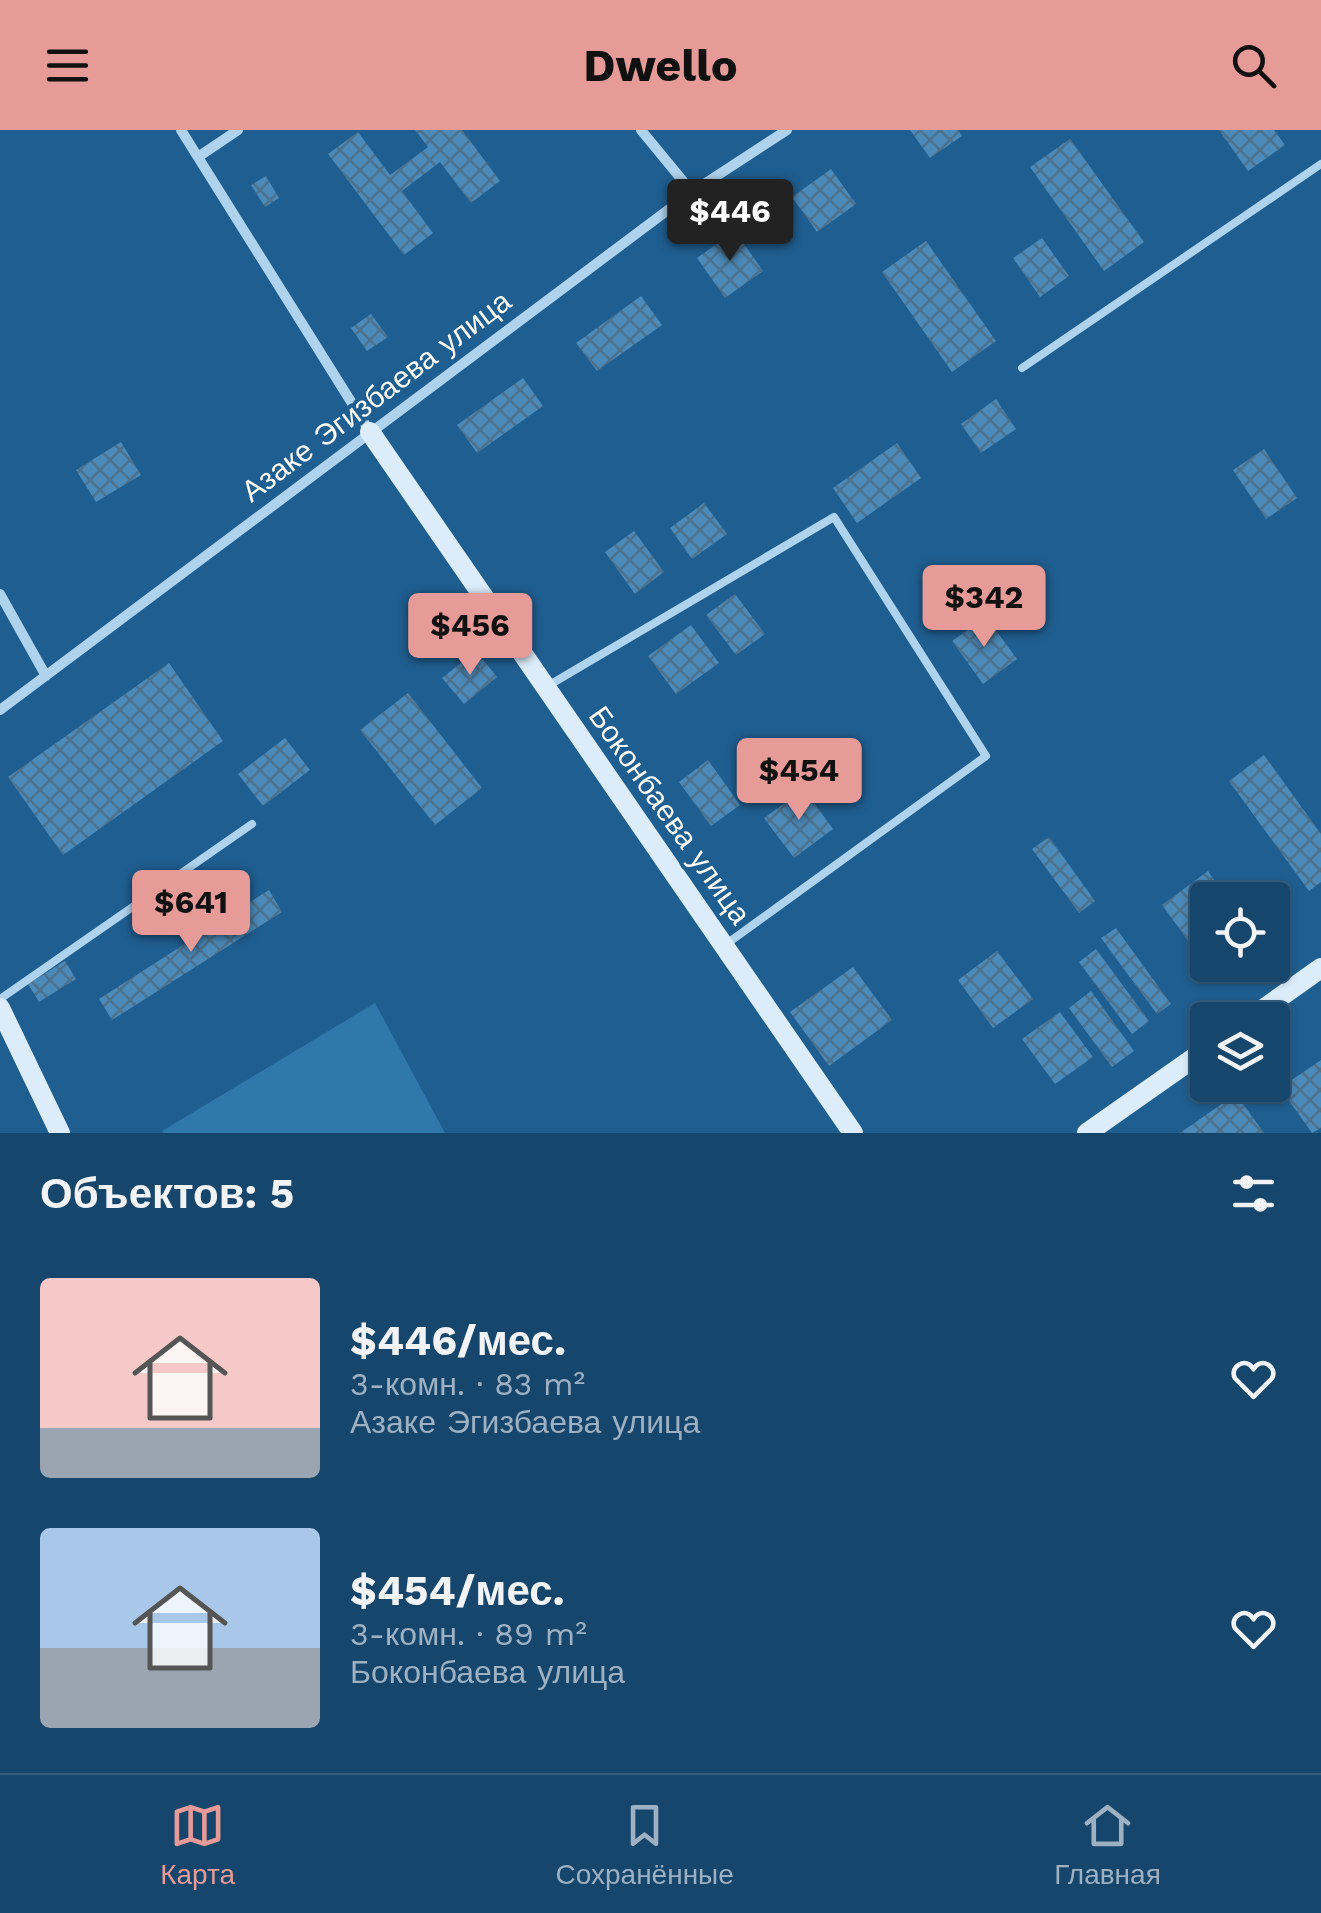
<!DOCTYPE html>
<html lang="ru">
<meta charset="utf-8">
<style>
:root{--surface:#17466c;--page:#245074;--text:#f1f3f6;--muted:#9eb1c2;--line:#365e7f;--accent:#e69b98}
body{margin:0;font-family:"Work Sans",sans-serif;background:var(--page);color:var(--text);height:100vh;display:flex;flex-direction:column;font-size:38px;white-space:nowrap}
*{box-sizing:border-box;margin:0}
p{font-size:32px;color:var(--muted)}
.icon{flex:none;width:55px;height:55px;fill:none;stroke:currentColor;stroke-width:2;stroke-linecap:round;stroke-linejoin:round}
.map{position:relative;height:1003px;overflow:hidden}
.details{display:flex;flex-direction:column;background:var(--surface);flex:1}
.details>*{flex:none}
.fabs{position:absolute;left:1190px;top:752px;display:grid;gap:20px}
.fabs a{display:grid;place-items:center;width:100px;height:100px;border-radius:10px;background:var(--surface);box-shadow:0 2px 8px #0004,0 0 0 2px var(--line);font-size:50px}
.price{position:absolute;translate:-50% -85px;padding:0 22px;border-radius:10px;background:var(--accent);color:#111;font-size:32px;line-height:65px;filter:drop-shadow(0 2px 5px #0008)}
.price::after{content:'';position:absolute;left:50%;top:60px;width:30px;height:22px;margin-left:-15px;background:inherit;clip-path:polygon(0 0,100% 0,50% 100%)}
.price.selected{background:#222;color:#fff}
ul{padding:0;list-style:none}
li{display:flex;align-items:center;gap:30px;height:250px;padding:0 40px}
li span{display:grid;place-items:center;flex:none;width:280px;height:200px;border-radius:10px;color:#555}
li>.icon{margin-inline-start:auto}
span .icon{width:120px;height:120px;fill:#fffc;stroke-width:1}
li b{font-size:42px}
h2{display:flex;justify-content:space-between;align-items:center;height:120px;padding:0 40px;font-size:42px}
header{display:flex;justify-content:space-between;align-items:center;height:130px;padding:0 40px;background:var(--accent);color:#111;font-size:45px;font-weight:700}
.tabs{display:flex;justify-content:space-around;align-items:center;height:140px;border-top:2px solid var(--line);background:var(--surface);font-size:28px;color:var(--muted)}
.tabs a{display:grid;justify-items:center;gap:5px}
.tabs .selected{color:var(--accent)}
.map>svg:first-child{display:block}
</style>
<header><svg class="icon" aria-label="menu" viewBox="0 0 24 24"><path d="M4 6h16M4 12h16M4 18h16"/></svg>Dwello<svg class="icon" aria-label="search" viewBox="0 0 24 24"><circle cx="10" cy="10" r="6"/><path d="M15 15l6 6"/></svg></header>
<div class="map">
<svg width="1321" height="1003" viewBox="0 0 1321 1003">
<defs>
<pattern id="building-cross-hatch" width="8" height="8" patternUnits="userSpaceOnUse" patternTransform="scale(2.5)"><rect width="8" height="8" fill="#4c8ab9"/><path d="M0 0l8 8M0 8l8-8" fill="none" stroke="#4c718d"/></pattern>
</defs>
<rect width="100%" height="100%" fill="#1f5e90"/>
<!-- green -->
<path fill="#3077ac" d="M 375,873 L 445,1003 L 163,1003 L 162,1001 Z"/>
<!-- building -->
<path fill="url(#building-cross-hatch)" d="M 415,0 L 462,0 L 500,51 L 471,73 L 440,32 L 402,61 L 433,103 L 404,125 L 328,24 L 358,2 L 390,45 L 428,17 Z
M 910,0 L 958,0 L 962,6 L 930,28 Z
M 1219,0 L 1274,0 L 1285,15 L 1248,41 Z
M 1070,9 L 1144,112 L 1104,141 L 1030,37 Z
M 831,39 L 856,74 L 817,102 L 792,67 Z
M 266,46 L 279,68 L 265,77 L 251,55 Z
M 735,101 L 763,141 L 725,168 L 697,128 Z
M 1042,108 L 1069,146 L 1040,167 L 1013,128 Z
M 926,111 L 996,211 L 952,242 L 882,142 Z
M 641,166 L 662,195 L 597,241 L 576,213 Z
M 371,184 L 388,207 L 367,221 L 351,198 Z
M 523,248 L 543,276 L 477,323 L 457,295 Z
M 996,269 L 1016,299 L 981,323 L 961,294 Z
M 121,312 L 141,345 L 96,372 L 76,340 Z
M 897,313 L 921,348 L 857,393 L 833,358 Z
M 1264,319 L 1297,368 L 1266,389 L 1233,340 Z
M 704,373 L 727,404 L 692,429 L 670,398 Z
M 634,401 L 664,442 L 635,464 L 605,422 Z
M 735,464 L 765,504 L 736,525 L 706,485 Z
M 986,487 L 1017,529 L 983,554 L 952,511 Z
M 691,495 L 719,533 L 676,564 L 648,526 Z
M 476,521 L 497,547 L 464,574 L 442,548 Z
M 169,533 L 223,611 L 63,725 L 8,647 Z
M 408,563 L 482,658 L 435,695 L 360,600 Z
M 285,608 L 310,640 L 263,676 L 238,644 Z
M 1264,625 L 1321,704 L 1321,752 L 1309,761 L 1229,651 Z
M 708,630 L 740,675 L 711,696 L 679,652 Z
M 804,659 L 833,699 L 794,728 L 764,688 Z
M 1049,707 L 1095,771 L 1079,783 L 1032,719 Z
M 1208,741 L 1228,770 L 1208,770 L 1208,815 L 1197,823 L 1162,775 Z
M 269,760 L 282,782 L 112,890 L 99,869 Z
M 1116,798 L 1171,874 L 1157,884 L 1101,808 Z
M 1096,819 L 1149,891 L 1132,904 L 1079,832 Z
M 997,821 L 1033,869 L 993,898 L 958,850 Z
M 65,831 L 76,849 L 39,872 L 28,854 Z
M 853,837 L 892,890 L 829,936 L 790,882 Z
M 1091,861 L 1134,921 L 1112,937 L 1069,878 Z
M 1060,882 L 1093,927 L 1055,954 L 1022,909 Z
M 1321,930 L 1321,998 L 1312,1003 L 1280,958 Z
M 1236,964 L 1264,1003 L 1180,1003 Z"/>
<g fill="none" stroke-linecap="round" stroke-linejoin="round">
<!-- lane -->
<path stroke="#afd3ed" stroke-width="8" d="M 1022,238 L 1321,34
M 546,557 L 834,387 L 986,626 L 725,815
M 0,869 L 252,694"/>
<!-- street -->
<path stroke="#afd3ed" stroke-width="10" d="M 181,0 L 370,302
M 641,0 L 692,62
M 198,27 L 238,0
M 0,464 L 46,546
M 0,580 L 692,62 L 787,0"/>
<!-- secondary -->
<path stroke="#dcecfa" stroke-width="20" d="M 370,302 L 853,1003
M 0,878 L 60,1003
M 1248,890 L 1321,838
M 1087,1003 L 1208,918"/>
</g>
<g text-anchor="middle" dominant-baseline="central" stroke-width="8" stroke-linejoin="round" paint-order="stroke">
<!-- street labels -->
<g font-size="30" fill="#fff" stroke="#1f5e90">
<text transform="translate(376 266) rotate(-37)">Азаке Эгизбаева улица</text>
<text transform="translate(670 685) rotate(55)">Боконбаева улица</text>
</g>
</g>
</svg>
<div class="fabs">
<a><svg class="icon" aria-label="locate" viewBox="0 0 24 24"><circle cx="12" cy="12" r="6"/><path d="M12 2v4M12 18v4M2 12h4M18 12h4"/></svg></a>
<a><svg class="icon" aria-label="layers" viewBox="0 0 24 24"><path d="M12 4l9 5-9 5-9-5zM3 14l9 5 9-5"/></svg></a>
</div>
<b class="price selected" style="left:730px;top:134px">$446</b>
<b class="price" style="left:984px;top:520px">$342</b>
<b class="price" style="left:470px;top:548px">$456</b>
<b class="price" style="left:799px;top:693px">$454</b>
<b class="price" style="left:191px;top:825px">$641</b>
</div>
<section class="details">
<h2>Объектов: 5<svg class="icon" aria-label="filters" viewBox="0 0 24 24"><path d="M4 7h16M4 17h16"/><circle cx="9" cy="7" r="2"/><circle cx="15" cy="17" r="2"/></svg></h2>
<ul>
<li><span style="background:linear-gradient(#f6c9c9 75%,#9aa5b1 0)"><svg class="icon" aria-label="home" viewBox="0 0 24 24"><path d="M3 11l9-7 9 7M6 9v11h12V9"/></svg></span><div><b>$446/мес.</b><p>3-комн. · 83 m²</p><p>Азаке Эгизбаева улица</p></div><svg class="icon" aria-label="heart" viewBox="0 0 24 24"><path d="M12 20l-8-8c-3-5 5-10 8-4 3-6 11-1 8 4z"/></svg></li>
<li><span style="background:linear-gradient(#a9c7e8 60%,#9aa5b1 0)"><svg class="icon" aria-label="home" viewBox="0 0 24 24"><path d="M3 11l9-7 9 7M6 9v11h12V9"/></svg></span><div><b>$454/мес.</b><p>3-комн. · 89 m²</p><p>Боконбаева улица</p></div><svg class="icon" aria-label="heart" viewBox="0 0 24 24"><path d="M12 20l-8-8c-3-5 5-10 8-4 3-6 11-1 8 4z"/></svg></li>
</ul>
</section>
<nav class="tabs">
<a class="selected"><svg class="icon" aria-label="map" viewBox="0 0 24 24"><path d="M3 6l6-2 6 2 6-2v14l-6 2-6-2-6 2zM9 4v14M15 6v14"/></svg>Карта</a>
<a><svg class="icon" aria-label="saved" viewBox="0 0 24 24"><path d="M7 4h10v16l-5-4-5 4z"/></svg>Сохранённые</a>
<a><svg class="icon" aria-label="home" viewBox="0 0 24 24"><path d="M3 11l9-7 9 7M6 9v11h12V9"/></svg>Главная</a>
</nav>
